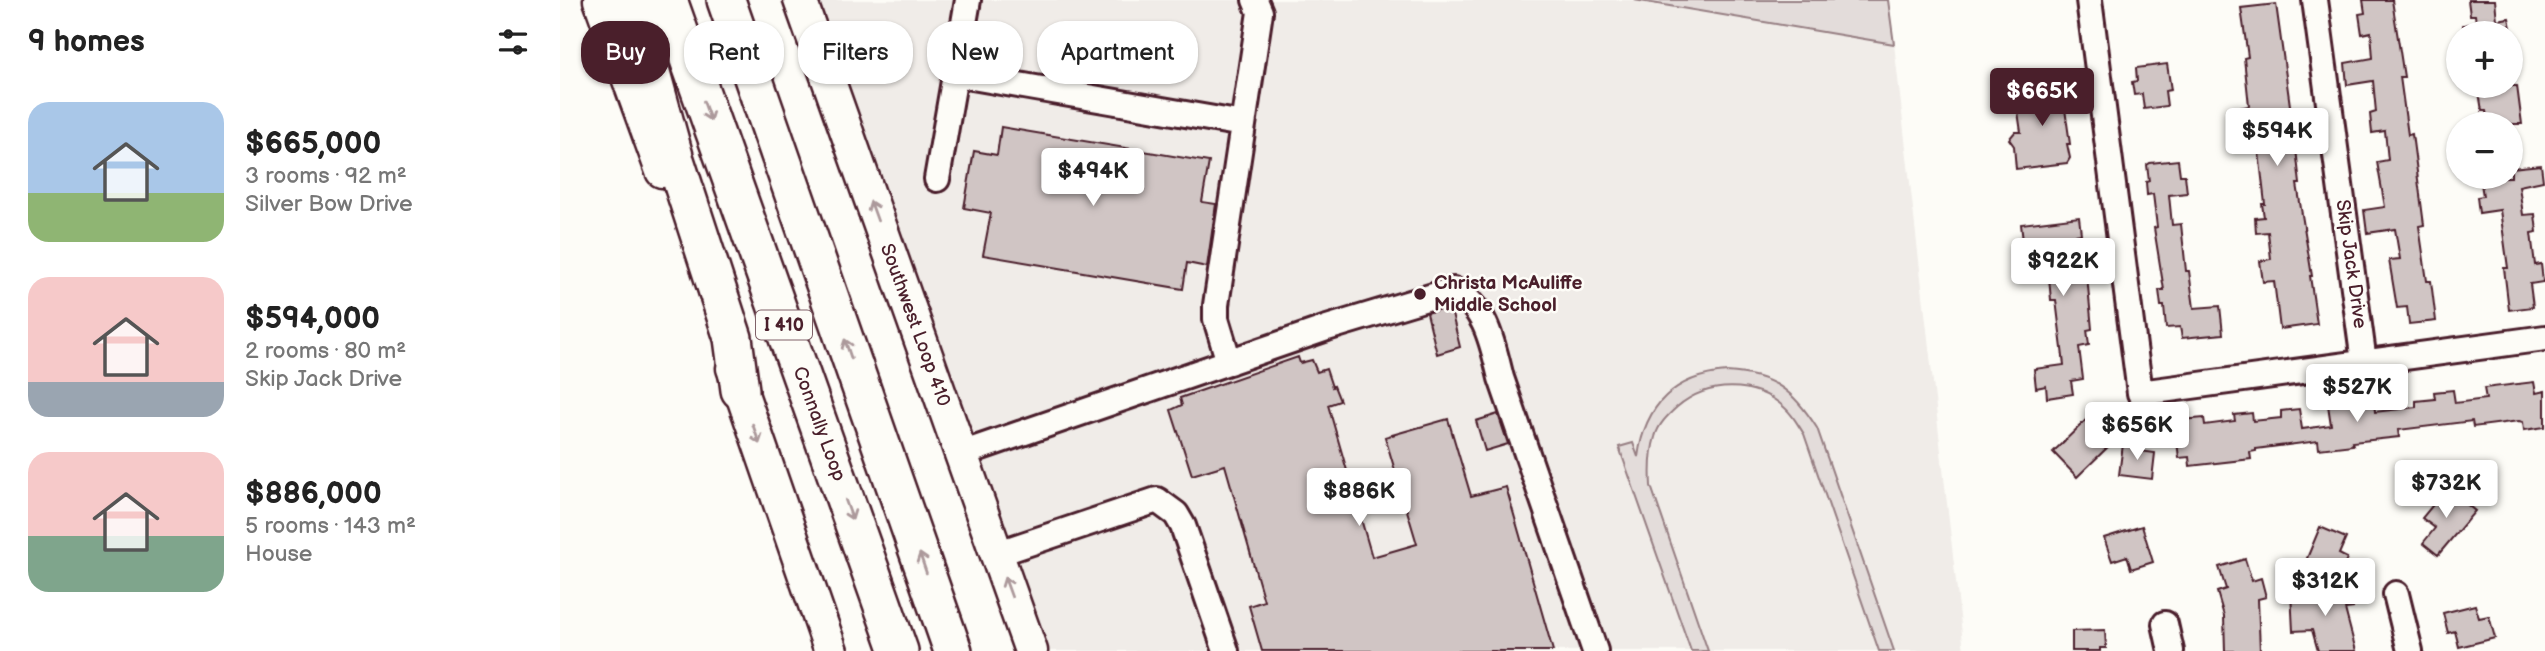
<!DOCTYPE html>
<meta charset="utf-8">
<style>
:root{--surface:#fff;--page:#f2f2f2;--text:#222;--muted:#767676;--accent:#4a1f2b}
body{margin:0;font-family:"Balsamiq Sans",sans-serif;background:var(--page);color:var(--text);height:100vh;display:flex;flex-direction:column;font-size:26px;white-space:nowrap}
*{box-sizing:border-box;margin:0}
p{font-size:23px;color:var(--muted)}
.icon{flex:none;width:38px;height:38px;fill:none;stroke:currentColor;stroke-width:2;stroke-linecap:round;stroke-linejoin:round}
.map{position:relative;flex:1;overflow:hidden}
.sheet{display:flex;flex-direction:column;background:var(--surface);width:560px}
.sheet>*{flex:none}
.top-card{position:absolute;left:21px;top:21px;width:665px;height:63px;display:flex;gap:14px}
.buttons{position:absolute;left:1886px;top:21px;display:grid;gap:14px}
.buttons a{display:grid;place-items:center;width:77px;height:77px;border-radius:50%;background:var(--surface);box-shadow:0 2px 5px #0004;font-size:35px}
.price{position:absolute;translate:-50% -60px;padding:0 16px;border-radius:7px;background:#fff;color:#222;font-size:23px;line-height:46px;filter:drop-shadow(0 2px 4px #0008)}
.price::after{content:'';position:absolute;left:50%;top:42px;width:21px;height:16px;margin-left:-10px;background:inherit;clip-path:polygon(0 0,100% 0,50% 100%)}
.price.current{background:var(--accent);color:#fff}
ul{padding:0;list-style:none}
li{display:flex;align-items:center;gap:21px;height:175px;padding:0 28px}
li span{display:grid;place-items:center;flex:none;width:196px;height:140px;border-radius:21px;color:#555}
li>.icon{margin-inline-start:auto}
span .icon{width:84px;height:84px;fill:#fffc;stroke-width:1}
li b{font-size:30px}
h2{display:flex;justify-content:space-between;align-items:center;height:84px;padding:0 28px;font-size:30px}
.chip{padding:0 24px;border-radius:28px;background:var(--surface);box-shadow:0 2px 5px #0004;font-size:24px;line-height:63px}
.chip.current{background:var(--accent);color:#fff}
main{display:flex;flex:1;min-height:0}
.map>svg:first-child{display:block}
</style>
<main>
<section class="sheet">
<h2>9 homes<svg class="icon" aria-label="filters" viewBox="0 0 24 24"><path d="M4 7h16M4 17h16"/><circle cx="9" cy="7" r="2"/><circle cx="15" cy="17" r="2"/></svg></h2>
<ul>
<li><span style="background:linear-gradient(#a9c7e8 65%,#8fb573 0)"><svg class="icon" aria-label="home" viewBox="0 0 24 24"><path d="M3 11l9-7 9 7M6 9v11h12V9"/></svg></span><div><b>$665,000</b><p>3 rooms · 92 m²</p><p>Silver Bow Drive</p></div></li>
<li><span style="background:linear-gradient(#f6c9c9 75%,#9aa5b1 0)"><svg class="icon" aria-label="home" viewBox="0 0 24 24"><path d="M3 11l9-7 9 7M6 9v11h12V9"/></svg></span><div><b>$594,000</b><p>2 rooms · 80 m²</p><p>Skip Jack Drive</p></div></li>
<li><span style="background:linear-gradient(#f6c9c9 60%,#7fa58c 0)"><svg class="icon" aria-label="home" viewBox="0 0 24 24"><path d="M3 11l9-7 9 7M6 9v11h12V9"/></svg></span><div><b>$886,000</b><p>5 rooms · 143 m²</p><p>House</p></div></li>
</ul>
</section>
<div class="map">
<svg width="1985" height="651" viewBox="0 0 1985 651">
<rect width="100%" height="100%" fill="#fdfcf7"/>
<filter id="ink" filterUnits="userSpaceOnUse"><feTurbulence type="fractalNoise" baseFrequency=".0143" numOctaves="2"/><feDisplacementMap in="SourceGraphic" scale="14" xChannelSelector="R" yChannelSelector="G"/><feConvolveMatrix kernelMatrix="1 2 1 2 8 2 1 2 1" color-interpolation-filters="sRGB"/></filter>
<g filter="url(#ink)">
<!-- built -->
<path fill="#f0ece8" d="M 257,0 L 1074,0 L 1334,44 L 1404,651 L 479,651 Z"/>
<!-- green -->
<path fill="#e3dcda" stroke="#967e82" stroke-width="2" d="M 1074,0 L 1328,0 L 1334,44 Z
M 1167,372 C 1214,375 1233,390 1257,428 L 1334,651 L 1319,651 L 1244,434 C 1238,425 1233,415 1225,408 C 1195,380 1147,381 1117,407 C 1107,416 1098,425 1095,437 C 1090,453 1090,469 1091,486 L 1148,651 L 1131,651 L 1059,447 L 1073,443 L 1078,457 C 1085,405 1114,376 1167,372 Z"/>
<!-- building -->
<path fill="#d0c5c4" stroke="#4a1f2b" stroke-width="2" d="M 1803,0 L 1832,0 L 1844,77 L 1840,77 L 1848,135 L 1852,134 L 1864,225 L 1859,226 L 1867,281 L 1871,281 L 1876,321 L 1849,324 L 1847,307 L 1837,308 L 1829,260 L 1840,259 L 1835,229 L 1807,233 L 1804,210 L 1825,207 L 1817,162 L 1828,160 L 1825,131 L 1812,133 L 1810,114 L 1816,112 L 1813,81 L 1787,85 L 1785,63 L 1813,58 L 1811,32 L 1802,34 L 1799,14 L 1805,13 Z
M 1908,0 L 1935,0 L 1937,20 L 1949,18 L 1952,33 L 1903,33 L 1903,25 L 1916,23 L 1915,15 L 1910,15 Z
M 1716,4 L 1736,149 L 1740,184 L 1737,184 L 1752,276 L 1750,276 L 1757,324 L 1720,329 L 1714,281 L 1703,282 L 1700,261 L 1711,259 L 1708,232 L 1696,233 L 1695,218 L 1704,217 L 1702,204 L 1705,204 L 1697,135 L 1693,135 L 1693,127 L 1682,128 L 1679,108 L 1689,106 L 1684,58 L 1688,57 L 1681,8 Z
M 1607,64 L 1611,90 L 1605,91 L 1607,106 L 1584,109 L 1582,94 L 1574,95 L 1572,82 L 1577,81 L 1576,68 Z
M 1501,81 L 1510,144 L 1507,144 L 1510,158 L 1507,163 L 1456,169 L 1454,146 L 1449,139 L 1455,132 L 1461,132 L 1457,105 L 1468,104 L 1466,85 Z
M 1918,86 L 1957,86 L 1962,124 L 1928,124 L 1926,111 L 1922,111 Z
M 441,127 L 649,162 L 642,202 L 656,204 L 647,267 L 627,263 L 623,289 L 423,255 L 431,213 L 404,208 L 414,151 L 437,155 Z
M 1618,160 L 1620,175 L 1625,175 L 1627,193 L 1609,195 L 1612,225 L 1621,224 L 1626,271 L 1629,271 L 1634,308 L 1660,306 L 1663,334 L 1622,338 L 1620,327 L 1606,328 L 1604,306 L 1601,306 L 1599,290 L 1604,290 L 1594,228 L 1597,227 L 1593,194 L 1587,195 L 1586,182 L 1589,181 L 1587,165 L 1590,163 Z
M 1981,165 L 1983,181 L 1959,186 L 1963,215 L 1975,214 L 1977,232 L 1971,233 L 1975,265 L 1981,264 L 1983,282 L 1970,284 L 1973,307 L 1949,310 L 1944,268 L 1948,268 L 1940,210 L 1919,213 L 1917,197 L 1923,196 L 1920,177 L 1951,177 L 1951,168 Z
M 1519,217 L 1521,234 L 1515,235 L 1518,266 L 1526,265 L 1532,329 L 1527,330 L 1529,345 L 1519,347 L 1523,379 L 1511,381 L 1513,394 L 1487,398 L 1486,386 L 1476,388 L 1474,369 L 1504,365 L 1496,300 L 1491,300 L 1487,255 L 1465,258 L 1461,224 Z
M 890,306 L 900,347 L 877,354 L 867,313 Z
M 738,357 L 740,363 L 752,360 L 757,372 L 766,369 L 772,387 L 774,386 L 780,401 L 768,405 L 812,557 L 857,544 L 825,437 L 888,419 L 911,496 L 946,487 L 993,651 L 702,651 L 689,606 L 704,601 L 665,465 L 632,475 L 611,410 L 622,405 L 620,398 Z
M 1974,382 L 1976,393 L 1985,391 L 1985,427 L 1964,430 L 1963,422 L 1959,421 L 1913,427 L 1912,421 L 1838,430 L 1839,437 L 1792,442 L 1793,445 L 1759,449 L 1758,441 L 1696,449 L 1696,451 L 1690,452 L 1691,459 L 1630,466 L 1629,457 L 1619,458 L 1616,433 L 1623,432 L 1622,420 L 1644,418 L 1645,425 L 1675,421 L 1674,415 L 1692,413 L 1693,421 L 1721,418 L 1721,411 L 1739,409 L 1742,429 L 1771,425 L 1768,405 L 1814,401 L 1815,412 L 1856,407 L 1856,401 L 1875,399 L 1874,392 L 1893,390 L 1895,403 L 1926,399 L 1924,388 Z
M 938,414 L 948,444 L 925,451 L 916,421 Z
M 1526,420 L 1551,444 L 1517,477 L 1493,452 Z
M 1563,444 L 1581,446 L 1580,451 L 1595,453 L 1592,479 L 1559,475 Z
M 1887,488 L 1915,511 L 1878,555 L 1863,543 L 1875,528 L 1862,518 Z
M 1582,526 L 1593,562 L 1571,569 L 1567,556 L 1552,561 L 1544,538 Z
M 1760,527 L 1786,538 L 1779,554 L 1787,558 L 1779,578 L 1745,563 Z
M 1685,559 L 1692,581 L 1701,578 L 1706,597 L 1698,599 L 1700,651 L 1665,651 L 1664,616 L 1657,592 L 1666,589 L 1659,567 Z
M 1792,590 L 1793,608 L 1785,609 L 1796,651 L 1758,651 L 1752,630 L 1733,631 L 1731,592 Z
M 1915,605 L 1919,618 L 1929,616 L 1935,638 L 1899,647 L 1895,631 L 1888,633 L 1883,613 Z
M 1545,630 L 1546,648 L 1540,648 L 1540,651 L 1512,651 L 1512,631 Z"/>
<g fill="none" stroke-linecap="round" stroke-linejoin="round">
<!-- minor casing -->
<g stroke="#4a1f2b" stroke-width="30">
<path id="minor" d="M 1529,0 L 1580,393 L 1985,338
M 1755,0 L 1804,362
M 395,74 L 683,124
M 377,179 L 408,0
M 669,362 L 656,319 L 656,305 L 700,12 L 695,0
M 401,454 L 767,328 L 893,290 C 926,305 933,346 941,378 L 1035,651
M 436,554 L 597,500 L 616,514 L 623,526 L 666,651
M 1836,594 L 1850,651
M 1605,624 L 1611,651"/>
</g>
<!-- major casing -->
<g stroke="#4a1f2b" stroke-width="37">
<path id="major" d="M 40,0 L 102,171
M 240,0 L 471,651
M 173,368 L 271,651"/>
</g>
<!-- highway casing -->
<g stroke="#4a1f2b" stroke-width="42">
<path id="highway" d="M 71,0 L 115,160 L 173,338 L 180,390
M 108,0 L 339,651
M 166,0 L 393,651"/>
</g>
<!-- minor -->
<use href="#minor" stroke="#fdfcf7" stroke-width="24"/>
<!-- major -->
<use href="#major" stroke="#fdfcf7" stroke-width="32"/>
<!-- highway -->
<use href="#highway" stroke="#fdfcf7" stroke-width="37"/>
</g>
<!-- one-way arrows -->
<defs><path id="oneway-shaft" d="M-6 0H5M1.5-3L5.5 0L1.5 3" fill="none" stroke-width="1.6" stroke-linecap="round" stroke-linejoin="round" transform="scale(1.75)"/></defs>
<g stroke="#ac999b">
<use href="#oneway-shaft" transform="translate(147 111) rotate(70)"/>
<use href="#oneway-shaft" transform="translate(314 211) rotate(-110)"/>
<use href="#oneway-shaft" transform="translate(288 349) rotate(-109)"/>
<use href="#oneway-shaft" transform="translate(196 434) rotate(71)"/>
<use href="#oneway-shaft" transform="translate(289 510) rotate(70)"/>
<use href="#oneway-shaft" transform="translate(363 563) rotate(-109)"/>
<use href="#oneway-shaft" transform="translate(448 587) rotate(-110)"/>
</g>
</g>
<!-- markers -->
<circle fill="#4a1f2b" stroke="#fdfcf7" stroke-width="2.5" cx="860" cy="294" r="7"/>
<g text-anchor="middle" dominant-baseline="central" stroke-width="5" stroke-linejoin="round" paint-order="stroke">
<!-- shield labels -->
<rect fill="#fdfcf7" stroke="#806168" stroke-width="2" x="196" y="310.5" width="56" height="29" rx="5"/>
<g font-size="18" font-weight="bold" fill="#4a1f2b">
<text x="224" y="325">I 410</text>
</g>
<!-- street labels -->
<g font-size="19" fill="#4a1f2b" stroke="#fdfcf7">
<text transform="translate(1791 264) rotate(82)">Skip Jack Drive</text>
<text transform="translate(355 325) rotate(70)">Southwest Loop 410</text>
<text transform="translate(259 424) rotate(70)">Connally Loop</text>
</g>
<!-- poi labels -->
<g font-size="19" font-weight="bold" fill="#4a1f2b" stroke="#fdfcf7" text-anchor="start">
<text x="874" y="283">Christa McAuliffe<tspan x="874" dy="22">Middle School</tspan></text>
</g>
</g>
</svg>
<div class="buttons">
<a>+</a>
<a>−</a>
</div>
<b class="price current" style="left:1482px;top:128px">$665K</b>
<b class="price" style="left:1717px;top:168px">$594K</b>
<b class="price" style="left:533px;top:208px">$494K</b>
<b class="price" style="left:1503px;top:298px">$922K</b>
<b class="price" style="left:1797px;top:424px">$527K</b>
<b class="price" style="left:1577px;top:462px">$656K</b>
<b class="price" style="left:1886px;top:520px">$732K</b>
<b class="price" style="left:799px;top:528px">$886K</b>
<b class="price" style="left:1765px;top:618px">$312K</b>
<div class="top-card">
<a class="chip current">Buy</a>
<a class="chip">Rent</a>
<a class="chip">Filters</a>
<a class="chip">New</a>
<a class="chip">Apartment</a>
</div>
</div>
</main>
